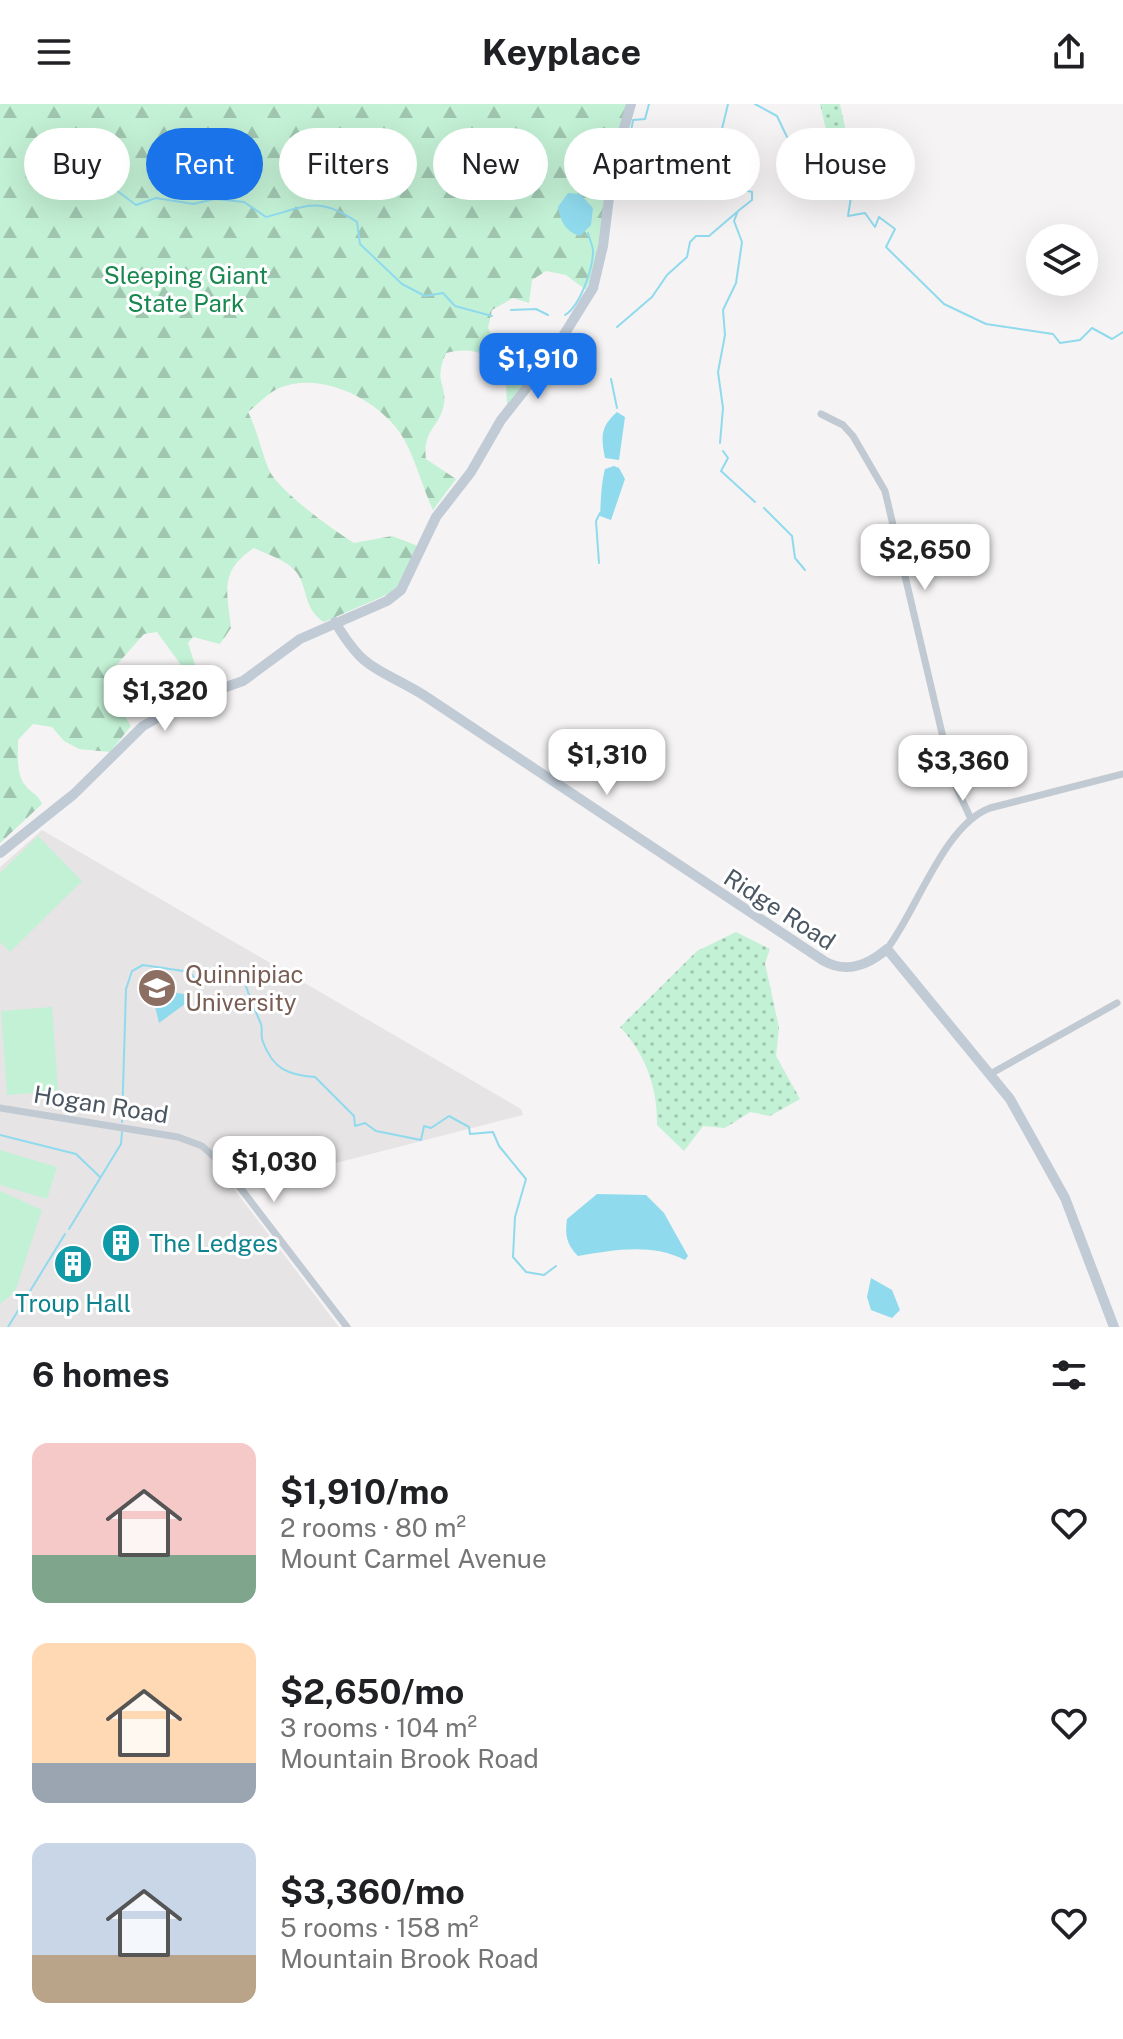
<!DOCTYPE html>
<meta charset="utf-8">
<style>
:root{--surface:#fff;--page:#f6f6f6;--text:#202124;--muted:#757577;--accent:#1a73e8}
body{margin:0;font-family:"Public Sans",sans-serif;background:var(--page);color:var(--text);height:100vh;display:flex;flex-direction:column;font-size:30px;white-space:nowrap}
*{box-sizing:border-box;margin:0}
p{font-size:26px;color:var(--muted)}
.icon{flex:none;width:44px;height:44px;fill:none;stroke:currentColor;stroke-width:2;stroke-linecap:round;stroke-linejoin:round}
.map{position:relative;height:1223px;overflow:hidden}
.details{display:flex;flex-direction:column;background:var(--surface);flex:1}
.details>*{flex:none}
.banner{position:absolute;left:24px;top:24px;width:1076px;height:72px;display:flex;gap:16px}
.fabs{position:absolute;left:1026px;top:120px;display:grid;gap:16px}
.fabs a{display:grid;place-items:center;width:72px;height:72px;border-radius:50%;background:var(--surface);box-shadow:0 8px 32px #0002;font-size:40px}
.price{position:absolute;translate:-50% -68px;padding:0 18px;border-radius:16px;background:#fff;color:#222;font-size:26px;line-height:52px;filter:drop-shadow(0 2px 4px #0008)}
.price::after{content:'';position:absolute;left:50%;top:48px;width:24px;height:18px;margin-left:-12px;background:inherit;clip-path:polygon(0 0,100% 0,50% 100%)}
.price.on{background:var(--accent);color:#fff}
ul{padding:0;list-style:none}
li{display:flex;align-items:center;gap:24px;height:200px;padding:0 32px}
li span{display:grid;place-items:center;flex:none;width:224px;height:160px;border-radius:16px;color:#555}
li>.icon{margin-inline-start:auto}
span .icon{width:96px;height:96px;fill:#fffc;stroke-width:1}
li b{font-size:34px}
h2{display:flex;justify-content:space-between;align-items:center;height:96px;padding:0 32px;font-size:34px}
.chip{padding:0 28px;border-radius:36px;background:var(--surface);box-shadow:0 8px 32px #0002;font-size:28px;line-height:72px}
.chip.on{background:var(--accent);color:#fff}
header{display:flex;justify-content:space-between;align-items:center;height:104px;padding:0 32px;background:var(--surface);font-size:36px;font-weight:700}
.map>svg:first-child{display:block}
</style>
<header><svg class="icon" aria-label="menu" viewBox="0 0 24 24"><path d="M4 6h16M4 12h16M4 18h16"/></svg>Keyplace<svg class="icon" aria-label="share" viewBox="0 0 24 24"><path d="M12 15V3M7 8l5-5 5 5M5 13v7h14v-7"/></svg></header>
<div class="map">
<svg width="1123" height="1223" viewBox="0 0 1123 1223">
<defs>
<pattern id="grass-dots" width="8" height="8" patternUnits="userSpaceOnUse" patternTransform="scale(2)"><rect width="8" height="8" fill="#c3f1d5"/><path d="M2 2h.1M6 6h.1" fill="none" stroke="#a0c6b0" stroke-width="1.8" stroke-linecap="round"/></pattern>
<pattern id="forest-firs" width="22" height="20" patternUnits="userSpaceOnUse" patternTransform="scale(2)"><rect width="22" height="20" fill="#c3f1d5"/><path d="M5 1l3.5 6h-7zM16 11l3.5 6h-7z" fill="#a0c6b0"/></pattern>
</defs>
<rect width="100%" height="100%" fill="#f5f3f3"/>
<!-- education -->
<path fill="#e6e4e5" d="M 42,726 L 521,1005 L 523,1011 L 234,1085 L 339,1223 L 0,1223 L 0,763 Z"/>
<!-- grass -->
<path fill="url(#grass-dots)" d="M 820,0 L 840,0 L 855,70 L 837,73 Z
M 736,828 L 770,845 L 765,859 L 779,924 L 776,952 L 800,995 L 770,1012 L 750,1008 L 725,1024 L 703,1022 L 684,1047 L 657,1021 C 658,984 645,949 620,923 L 697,847 Z"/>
<!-- forest -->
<path fill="url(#forest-firs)" d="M 0,0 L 627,0 L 610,55 L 595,164 L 586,186 L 566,171 L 546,167 L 532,176 L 529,199 L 513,194 L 492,206 L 488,224 L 499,244 L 536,265 L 507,300 L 505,261 C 484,248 469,243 446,249 C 433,279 447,279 444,300 C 440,323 422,326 426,355 L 456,375 L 433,406 C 423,384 416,358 405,337 C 383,297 321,265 277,285 C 267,290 257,301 248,308 C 258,328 261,347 269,366 C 279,387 333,426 354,439 L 392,432 L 418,442 L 395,487 L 324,518 C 305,506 308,489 299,472 C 291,457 268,451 254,444 C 219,467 227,487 231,524 L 220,540 L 193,533 L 188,539 L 203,586 L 192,590 L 181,561 L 157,528 L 144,530 L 105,574 L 104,580 L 131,622 L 110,648 L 79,645 L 64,637 L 52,623 L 33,620 L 18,636 C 18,650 16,670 25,681 C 31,689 38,690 42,700 L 0,739 Z"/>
<!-- garden -->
<path fill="#c3f1d5" d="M 38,732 L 82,777 L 10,848 L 0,838 L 0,769 Z
M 52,903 L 58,987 L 7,991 L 1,907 Z
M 0,1046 L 57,1063 L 47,1095 L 0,1081 Z
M 0,1087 L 42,1106 L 15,1188 L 0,1200 Z"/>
<!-- water -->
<path fill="#90daee" d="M 568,89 L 580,90 L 593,104 L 591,121 L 580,132 C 565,127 561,118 558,103 Z
M 617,308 L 625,313 L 619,356 L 605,354 C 601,333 600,323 617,308 Z
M 614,362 L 619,364 L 625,375 L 611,416 L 600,412 C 601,397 601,380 605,365 Z
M 159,885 L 188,891 L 189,897 L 159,919 L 152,890 Z
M 597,1090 L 646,1091 L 664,1109 L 688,1152 L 685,1156 C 652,1139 613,1146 578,1152 C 566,1140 565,1130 567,1115 Z
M 871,1174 L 892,1186 L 900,1206 L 892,1214 L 871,1206 L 867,1193 Z"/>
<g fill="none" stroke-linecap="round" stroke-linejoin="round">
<!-- stream -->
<path stroke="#90daee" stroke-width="2" d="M 755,0 L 777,12 L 787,33 L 797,40 L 801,60 L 813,76 L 848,84 L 851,93 L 848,112 L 865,109 L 875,123 L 879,113 L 895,125 L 886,143 L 944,200 L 986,220 L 1053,230 L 1060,239 L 1080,236 L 1092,224 L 1112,235 L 1123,228
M 104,77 L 136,101 L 156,94 L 193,100 L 215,95 L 244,98 L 266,113 C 308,102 319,92 357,118 L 360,140 L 402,180 L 425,192 L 443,189 L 455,202 L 492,212
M 615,79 L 626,55 L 633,16 L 645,15 L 649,0
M 581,89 L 605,79
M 511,206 L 536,205 L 548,211
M 565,211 C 580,202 593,165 593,147 C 593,142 589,134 588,129
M 617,223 L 652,193 L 667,171 L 687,153 L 690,138 L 696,132 L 709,132 L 737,108
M 611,275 L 617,304
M 720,339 L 723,304 L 718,268 L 725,231 L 723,206 L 736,179 L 742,138 L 734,117 L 738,107 L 752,96 L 752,88 L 733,83 L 733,68 L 738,54 L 720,33 L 728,0
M 723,347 L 728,354 L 721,367 L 755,398
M 764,404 L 792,432 L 795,454 L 805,466
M 599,459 L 596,417 L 600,409
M 122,1018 L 126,885 L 132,867 L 143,861 L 190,868 L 196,877 C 222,883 222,873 243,873 C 248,890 254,904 261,920 C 263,926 260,932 263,938 C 273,965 288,971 315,973 L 354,1012 L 355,1022 L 365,1019 L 376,1027 L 421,1036 L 424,1022 L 431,1024 L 449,1012 L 469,1023 L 470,1030 L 493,1028 L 499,1042 L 526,1075 L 515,1113 L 513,1153 L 526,1168 L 544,1171 L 556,1162
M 0,1031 L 76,1050 L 100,1073
M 69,1125 L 121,1040 L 122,1028
M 8,1223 L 65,1130"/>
<!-- street -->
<path stroke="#c1cad2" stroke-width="7" d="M 821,310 L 843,321 L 853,332 L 885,387 L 953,676 L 970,713
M 887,845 C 917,806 944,721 990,704 L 1123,670
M 992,969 L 1117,899
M 0,1004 L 178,1033 L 202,1042 L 222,1060 L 347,1223"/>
<!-- secondary -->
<path stroke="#c1cbd6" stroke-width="10" d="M 335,518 C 365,568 375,562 422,590 L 824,857 C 847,870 868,861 887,845 L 1010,995 L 1065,1094 L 1114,1223
M 0,749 L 74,690 L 143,622 L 189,596 L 243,577 L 300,535 L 387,497 L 401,486 L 436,413 L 471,368 L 501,316 L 547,258 L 593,184 L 603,142 L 613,62 L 631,0"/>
</g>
<!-- icons -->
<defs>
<g id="university-disc" transform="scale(2)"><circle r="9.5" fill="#8d6e63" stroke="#fff"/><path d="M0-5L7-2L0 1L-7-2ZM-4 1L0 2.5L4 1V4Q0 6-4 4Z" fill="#fff"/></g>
<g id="building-disc" transform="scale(2)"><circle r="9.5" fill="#0f9aa8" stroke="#fff"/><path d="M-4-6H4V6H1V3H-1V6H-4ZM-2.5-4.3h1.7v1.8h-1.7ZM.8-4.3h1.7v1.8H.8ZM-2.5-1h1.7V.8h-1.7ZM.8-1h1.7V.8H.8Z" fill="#fff"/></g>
</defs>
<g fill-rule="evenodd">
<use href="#university-disc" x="157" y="884"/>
<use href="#building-disc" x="121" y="1139"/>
<use href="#building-disc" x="73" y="1160"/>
</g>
<g text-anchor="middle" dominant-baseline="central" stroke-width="6" stroke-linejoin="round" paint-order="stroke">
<!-- park labels -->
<g font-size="24" fill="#17864f" stroke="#fff">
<text x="186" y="171">Sleeping Giant<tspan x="186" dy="28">State Park</tspan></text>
</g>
<!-- street labels -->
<g font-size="24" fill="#4a5661" stroke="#fff">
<text transform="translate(780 805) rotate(33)">Ridge Road</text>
<text transform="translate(101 1000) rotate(9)">Hogan Road</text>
</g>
<!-- education labels -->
<g font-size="24" fill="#785e54" stroke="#fff" text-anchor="start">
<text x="185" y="870">Quinnipiac<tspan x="185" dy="28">University</tspan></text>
</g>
<!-- culture labels -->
<g font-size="24" fill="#0d838f" stroke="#fff" text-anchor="start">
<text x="149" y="1139">The Ledges</text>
<text x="73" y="1199" text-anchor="middle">Troup Hall</text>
</g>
</g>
</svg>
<div class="fabs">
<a><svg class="icon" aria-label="layers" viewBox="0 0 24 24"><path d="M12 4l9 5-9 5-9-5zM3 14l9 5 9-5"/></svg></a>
</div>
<b class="price on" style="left:538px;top:297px">$1,910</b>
<b class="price" style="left:925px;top:488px">$2,650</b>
<b class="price" style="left:165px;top:629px">$1,320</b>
<b class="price" style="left:607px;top:693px">$1,310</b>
<b class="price" style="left:963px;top:699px">$3,360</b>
<b class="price" style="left:274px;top:1100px">$1,030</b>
<div class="banner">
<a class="chip">Buy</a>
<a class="chip on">Rent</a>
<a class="chip">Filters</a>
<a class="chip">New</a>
<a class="chip">Apartment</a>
<a class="chip">House</a>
</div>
</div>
<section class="details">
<h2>6 homes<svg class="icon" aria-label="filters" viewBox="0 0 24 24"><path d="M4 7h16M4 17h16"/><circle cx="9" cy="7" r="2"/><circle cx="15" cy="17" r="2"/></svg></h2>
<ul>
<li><span style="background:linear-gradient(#f6c9c9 70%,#7fa58c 0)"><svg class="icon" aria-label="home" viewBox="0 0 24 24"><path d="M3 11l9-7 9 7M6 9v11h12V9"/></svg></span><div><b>$1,910/mo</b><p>2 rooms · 80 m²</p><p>Mount Carmel Avenue</p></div><svg class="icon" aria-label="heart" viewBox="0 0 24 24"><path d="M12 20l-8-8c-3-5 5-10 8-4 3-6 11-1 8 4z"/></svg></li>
<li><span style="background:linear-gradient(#ffd9b3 75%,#9aa5b1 0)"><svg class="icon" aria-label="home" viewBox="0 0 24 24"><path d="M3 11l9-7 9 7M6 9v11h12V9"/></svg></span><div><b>$2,650/mo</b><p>3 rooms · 104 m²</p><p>Mountain Brook Road</p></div><svg class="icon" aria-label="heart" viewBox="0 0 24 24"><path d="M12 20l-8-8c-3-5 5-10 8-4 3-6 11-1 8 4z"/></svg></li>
<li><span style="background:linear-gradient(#c9d6e8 70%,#b9a48a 0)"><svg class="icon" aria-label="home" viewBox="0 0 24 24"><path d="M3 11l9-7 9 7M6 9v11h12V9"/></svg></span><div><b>$3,360/mo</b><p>5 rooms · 158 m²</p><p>Mountain Brook Road</p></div><svg class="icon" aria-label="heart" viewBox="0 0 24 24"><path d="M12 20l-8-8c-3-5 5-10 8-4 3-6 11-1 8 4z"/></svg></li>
</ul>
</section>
